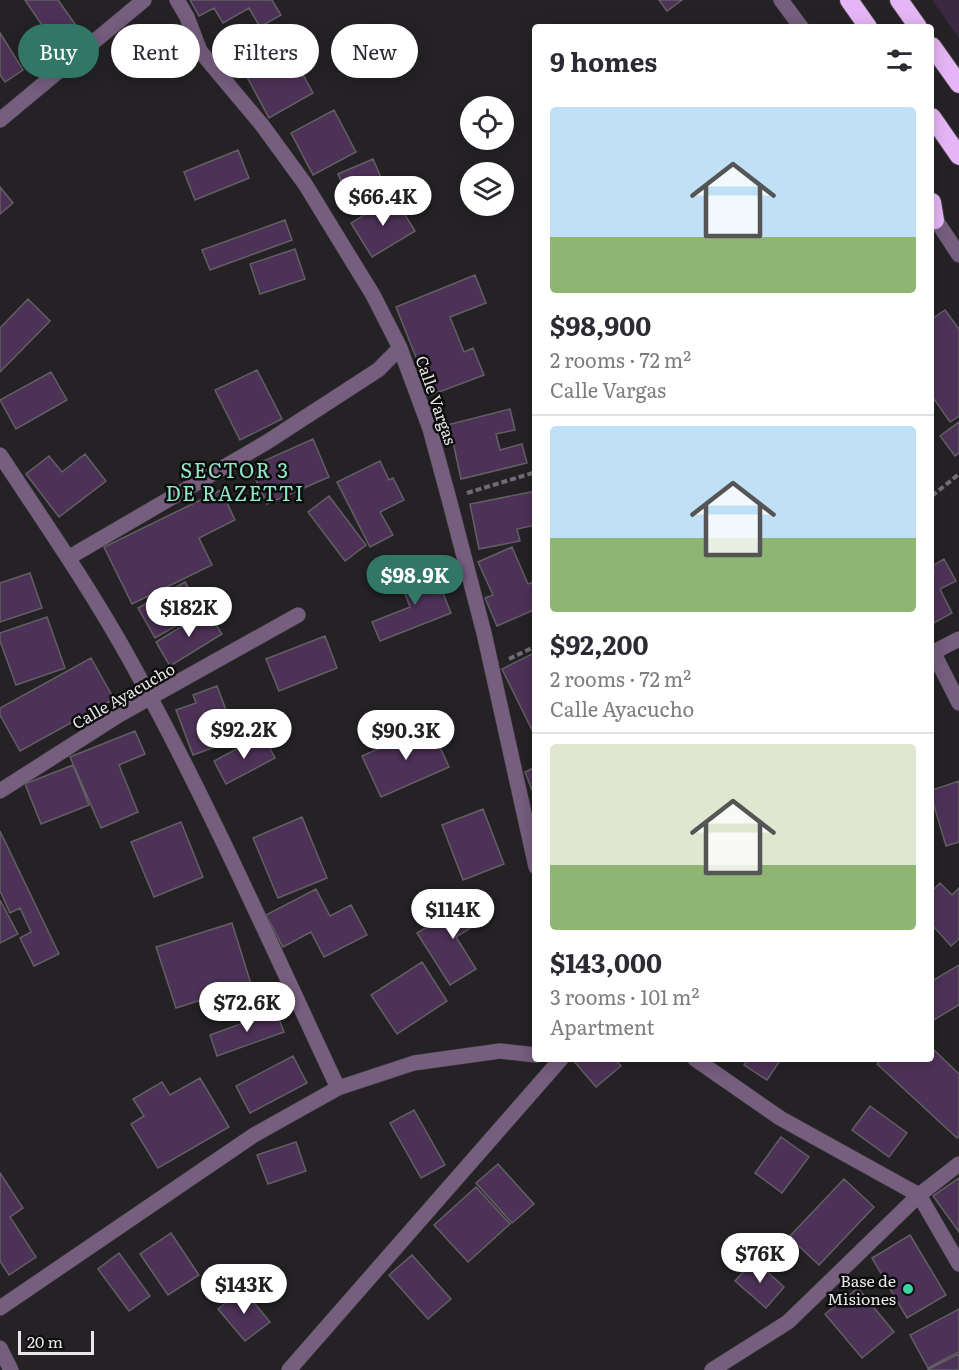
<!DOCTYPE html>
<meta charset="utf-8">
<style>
:root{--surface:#fff;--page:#f7f7f7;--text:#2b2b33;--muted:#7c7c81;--line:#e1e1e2;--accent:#327766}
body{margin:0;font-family:Literata,serif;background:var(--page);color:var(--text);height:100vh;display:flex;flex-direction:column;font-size:22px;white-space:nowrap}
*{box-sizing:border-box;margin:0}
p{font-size:20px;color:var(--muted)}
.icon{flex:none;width:33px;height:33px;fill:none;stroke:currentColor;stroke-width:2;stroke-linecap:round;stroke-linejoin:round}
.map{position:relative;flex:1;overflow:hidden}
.sheet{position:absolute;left:532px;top:24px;width:402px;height:1038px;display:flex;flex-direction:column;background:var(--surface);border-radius:6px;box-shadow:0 3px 15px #0003}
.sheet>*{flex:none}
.banner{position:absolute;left:18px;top:24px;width:424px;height:54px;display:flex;gap:12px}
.controls{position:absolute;left:460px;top:96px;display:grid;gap:12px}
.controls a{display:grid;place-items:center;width:54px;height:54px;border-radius:50%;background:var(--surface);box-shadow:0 3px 15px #0003;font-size:30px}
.scale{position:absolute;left:18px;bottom:15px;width:76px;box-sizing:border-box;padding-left:6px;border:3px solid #e8e6e9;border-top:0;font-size:16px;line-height:21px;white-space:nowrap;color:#e8e6e9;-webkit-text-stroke:4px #0d0c0d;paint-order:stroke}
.price{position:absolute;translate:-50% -51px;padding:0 14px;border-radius:21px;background:#fff;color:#222;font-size:20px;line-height:39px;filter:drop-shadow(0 2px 3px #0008)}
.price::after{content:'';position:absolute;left:50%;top:36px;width:18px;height:14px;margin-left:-9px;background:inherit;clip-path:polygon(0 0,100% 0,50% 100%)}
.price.on{background:var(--accent);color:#fff}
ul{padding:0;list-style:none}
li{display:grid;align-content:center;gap:12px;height:318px;padding:0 18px}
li+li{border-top:2px solid var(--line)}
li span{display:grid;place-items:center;height:186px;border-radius:6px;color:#555}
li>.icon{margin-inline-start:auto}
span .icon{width:108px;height:108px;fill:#fffc;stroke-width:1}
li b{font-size:26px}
h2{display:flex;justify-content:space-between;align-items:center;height:72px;padding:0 18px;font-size:26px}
.pill{padding:0 21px;border-radius:27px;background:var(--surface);box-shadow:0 3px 15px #0003;font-size:21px;line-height:54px}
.pill.on{background:var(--accent);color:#fff}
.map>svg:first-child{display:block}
</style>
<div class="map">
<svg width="959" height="1370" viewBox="0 0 959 1370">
<rect width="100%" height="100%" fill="#242225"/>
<!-- green -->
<path fill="#3b2941" d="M 932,0 L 959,0 L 959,38 Z"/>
<!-- building -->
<path fill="#4d3257" stroke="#635f64" stroke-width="1.5" d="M 25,0 L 58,0 L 75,24 L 52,40 Z
M 190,0 L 272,0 L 281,15 L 260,27 L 249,8 L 223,23 L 214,8 L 199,16 Z
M 659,0 L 682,0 L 667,11 Z
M 0,33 L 23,70 L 5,82 L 0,75 Z
M 290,51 L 313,93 L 269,118 L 246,75 Z
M 334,110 L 356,152 L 313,175 L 291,133 Z
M 238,150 L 249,178 L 195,200 L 184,172 Z
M 373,159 L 386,189 L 343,207 L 336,192 L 344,189 L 338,174 Z
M 0,187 L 13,203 L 0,214 Z
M 394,197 L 415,231 L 372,257 L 351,223 Z
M 285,220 L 292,240 L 210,270 L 202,250 Z
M 295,249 L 305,279 L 260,294 L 250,264 Z
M 475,275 L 486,303 L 450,317 L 464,352 L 473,348 L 484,375 L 431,395 L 396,307 Z
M 28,299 L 50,321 L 0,372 L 0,328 Z
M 945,310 L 959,329 L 959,416 L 950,422 L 932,396 L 932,319 Z
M 257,370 L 282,419 L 240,440 L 215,390 Z
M 51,372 L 67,400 L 16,429 L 0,400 Z
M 510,409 L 515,430 L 496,434 L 500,450 L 522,444 L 527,463 L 461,479 L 453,442 L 447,444 L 443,426 Z
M 959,422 L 959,453 L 955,456 L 940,436 Z
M 313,439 L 329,477 L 267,504 L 250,467 Z
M 85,454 L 106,481 L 59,517 L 26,474 L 49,456 L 62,472 Z
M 380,461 L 389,480 L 393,478 L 404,500 L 380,512 L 393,535 L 370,547 L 337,482 Z
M 221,490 L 235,520 L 199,538 L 212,565 L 132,604 L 104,547 Z
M 536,491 L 536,525 L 517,529 L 520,541 L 479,549 L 470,504 Z
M 329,496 L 366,545 L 345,561 L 308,512 Z
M 512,547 L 528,584 L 536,581 L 536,609 L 497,626 L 485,598 L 493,595 L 478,562 Z
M 944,559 L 956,581 L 940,589 L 952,613 L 932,624 L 932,575 L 934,573 L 932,566 Z
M 433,568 L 451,613 L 380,641 L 372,622 L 410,607 L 400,581 Z
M 30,573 L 42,608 L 0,622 L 0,583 Z
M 185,582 L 202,611 L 155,638 L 138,608 Z
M 207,611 L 222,634 L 170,666 L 156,642 Z
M 47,617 L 65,668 L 16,685 L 0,641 L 0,633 Z
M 325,636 L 337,668 L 279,691 L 266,659 Z
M 536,652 L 536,733 L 534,734 L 502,669 Z
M 91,658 L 114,699 L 20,751 L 0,715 L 0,708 Z
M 217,686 L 237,739 L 193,755 L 176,710 L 196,703 L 193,695 Z
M 430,725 L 449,767 L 381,797 L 362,756 Z
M 135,731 L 145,754 L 119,765 L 138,812 L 101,828 L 70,757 Z
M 263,735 L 275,758 L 226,784 L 214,761 Z
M 73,765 L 89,805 L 41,824 L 25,784 Z
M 536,767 L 536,798 L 535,798 L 525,772 Z
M 959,781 L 959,842 L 946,846 L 932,799 L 932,790 Z
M 483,809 L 504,864 L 463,880 L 442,825 Z
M 302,817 L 327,878 L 278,898 L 253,838 Z
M 181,822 L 203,877 L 154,897 L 131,842 Z
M 0,831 L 59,954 L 34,966 L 20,938 L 31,932 L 20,908 L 10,913 L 0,891 Z
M 940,883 L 952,895 L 959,888 L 959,939 L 951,946 L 932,925 L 932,891 Z
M 316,889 L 330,916 L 351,905 L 367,935 L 324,957 L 311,932 L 283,947 L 266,915 Z
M 475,897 L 488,917 L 456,937 L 476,969 L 450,985 L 417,933 Z
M 0,900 L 18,934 L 0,943 Z
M 232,923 L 251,984 L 176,1008 L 156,947 Z
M 422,962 L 447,1001 L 397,1034 L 371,995 Z
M 959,965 L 959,1005 L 932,1021 L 932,981 Z
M 276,1011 L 284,1032 L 217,1056 L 210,1035 Z
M 932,1048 L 959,1074 L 959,1136 L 957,1138 L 877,1064 L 882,1059 L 932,1059 Z
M 293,1056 L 307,1083 L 250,1113 L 236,1086 Z
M 572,1059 L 615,1059 L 621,1066 L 596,1087 Z
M 748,1059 L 781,1059 L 767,1080 L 744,1065 Z
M 200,1078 L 229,1127 L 158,1168 L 131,1124 L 144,1116 L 133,1099 L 162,1082 L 170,1095 Z
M 870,1106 L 907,1133 L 889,1157 L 852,1130 Z
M 414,1110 L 445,1165 L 421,1178 L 390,1123 Z
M 781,1137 L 809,1157 L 782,1193 L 755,1173 Z
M 296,1142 L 306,1171 L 268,1184 L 257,1155 Z
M 498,1164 L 534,1204 L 512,1223 L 476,1183 Z
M 0,1173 L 23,1208 L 10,1217 L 36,1257 L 9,1275 L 0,1261 Z
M 959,1178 L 959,1232 L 933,1196 Z
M 844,1179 L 874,1207 L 819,1265 L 789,1237 Z
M 476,1187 L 510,1224 L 468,1262 L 434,1225 Z
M 171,1233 L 199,1275 L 168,1295 L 140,1254 Z
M 910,1235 L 946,1295 L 907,1318 L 872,1258 Z
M 119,1253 L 150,1296 L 129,1311 L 98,1269 Z
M 412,1255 L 451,1299 L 428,1319 L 389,1275 Z
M 754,1260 L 784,1287 L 766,1308 L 735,1281 Z
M 858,1288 L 894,1332 L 862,1358 L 825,1314 Z
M 243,1289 L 270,1322 L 245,1341 L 218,1309 Z
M 959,1309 L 959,1352 L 928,1368 L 910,1335 Z
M 959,1354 L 959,1370 L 927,1370 Z"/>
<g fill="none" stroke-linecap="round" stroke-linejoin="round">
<!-- minor casing -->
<g stroke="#3f3d40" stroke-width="16">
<path id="minor" d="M 177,0 L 187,17 L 200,51 L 262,125 L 305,184 L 373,295 L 400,348 L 430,429 L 449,499 L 484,633 L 536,867
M 781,0 L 801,27
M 0,120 L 144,0
M 932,214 L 959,255
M 0,455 C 45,523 92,591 131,662 C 208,801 271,945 338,1088
M 68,558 L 267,442 L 378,370 L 400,348
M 933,652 L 959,703
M 932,653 L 959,639
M 0,791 L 119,715 L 298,615
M 695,1059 L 780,1118 L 919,1195
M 919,1195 L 959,1264
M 0,1308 L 254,1135 L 338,1088 L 414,1063 L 500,1051 L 536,1055
M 0,1348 L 11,1370
M 289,1370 L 561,1059
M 712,1370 L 788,1322 L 919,1195 L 959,1164"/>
</g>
<!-- highway casing -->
<g stroke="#3f3d40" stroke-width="20">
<path id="highway" d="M 849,0 L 868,27
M 899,0 L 918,27
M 932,46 L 959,84
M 932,117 L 959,156
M 932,202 L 935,220"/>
</g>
<!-- path -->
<path stroke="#6f6d70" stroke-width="4" stroke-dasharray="6 3" stroke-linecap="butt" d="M 467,493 L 536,472
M 932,496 L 959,474
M 509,659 L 536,646"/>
<!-- minor -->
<use href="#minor" stroke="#765e7e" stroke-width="15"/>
<!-- highway -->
<use href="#highway" stroke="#e6b5f6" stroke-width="18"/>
</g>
<!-- markers -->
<circle fill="#3ad4a4" stroke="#0d0c0d" stroke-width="2" cx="908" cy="1289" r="6"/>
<g text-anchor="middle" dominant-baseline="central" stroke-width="5" stroke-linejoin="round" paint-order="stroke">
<!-- street labels -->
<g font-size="16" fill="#e8e6e9" stroke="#0d0c0d">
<text transform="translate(437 400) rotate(71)">Calle Vargas</text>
<text transform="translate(123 695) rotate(-30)">Calle Ayacucho</text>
</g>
<!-- poi labels -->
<g font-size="16" fill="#e8e6e9" stroke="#0d0c0d" text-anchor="end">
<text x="896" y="1280">Base de<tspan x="896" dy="18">Misiones</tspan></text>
</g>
<!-- quarter labels -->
<g font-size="20" letter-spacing="1.5" fill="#8fe9c6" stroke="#0d0c0d">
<text x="235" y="469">SECTOR 3<tspan x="235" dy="23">DE RAZETTI</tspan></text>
</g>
</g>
</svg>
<div class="controls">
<a><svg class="icon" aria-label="locate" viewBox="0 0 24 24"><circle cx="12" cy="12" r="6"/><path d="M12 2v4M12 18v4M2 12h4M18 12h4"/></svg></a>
<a><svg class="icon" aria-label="layers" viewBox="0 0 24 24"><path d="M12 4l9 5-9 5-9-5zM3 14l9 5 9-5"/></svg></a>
</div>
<div class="scale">20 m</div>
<b class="price" style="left:383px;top:227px">$66.4K</b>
<b class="price on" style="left:415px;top:606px">$98.9K</b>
<b class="price" style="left:189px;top:638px">$182K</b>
<b class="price" style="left:244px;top:760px">$92.2K</b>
<b class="price" style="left:406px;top:761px">$90.3K</b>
<b class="price" style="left:453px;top:940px">$114K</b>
<b class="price" style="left:247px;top:1033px">$72.6K</b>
<b class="price" style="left:760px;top:1284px">$76K</b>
<b class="price" style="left:244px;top:1315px">$143K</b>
<div class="banner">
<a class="pill on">Buy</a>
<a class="pill">Rent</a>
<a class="pill">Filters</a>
<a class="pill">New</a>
</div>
<section class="sheet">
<h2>9 homes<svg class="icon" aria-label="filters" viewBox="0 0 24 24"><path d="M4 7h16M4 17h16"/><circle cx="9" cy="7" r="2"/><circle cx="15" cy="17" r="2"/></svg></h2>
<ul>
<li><span style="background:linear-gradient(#bfe0f5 70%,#8fb573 0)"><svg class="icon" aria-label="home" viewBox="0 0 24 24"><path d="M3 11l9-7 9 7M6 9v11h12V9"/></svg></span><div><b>$98,900</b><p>2 rooms · 72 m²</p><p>Calle Vargas</p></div></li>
<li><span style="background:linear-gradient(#bfe0f5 60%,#8fb573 0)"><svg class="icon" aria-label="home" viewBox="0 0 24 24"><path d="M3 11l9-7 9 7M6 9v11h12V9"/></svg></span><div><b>$92,200</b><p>2 rooms · 72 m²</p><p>Calle Ayacucho</p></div></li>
<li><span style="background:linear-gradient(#dfe7d0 65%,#8fb573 0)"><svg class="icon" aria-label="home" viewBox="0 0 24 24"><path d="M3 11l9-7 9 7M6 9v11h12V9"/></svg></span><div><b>$143,000</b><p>3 rooms · 101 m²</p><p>Apartment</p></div></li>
</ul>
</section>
</div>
